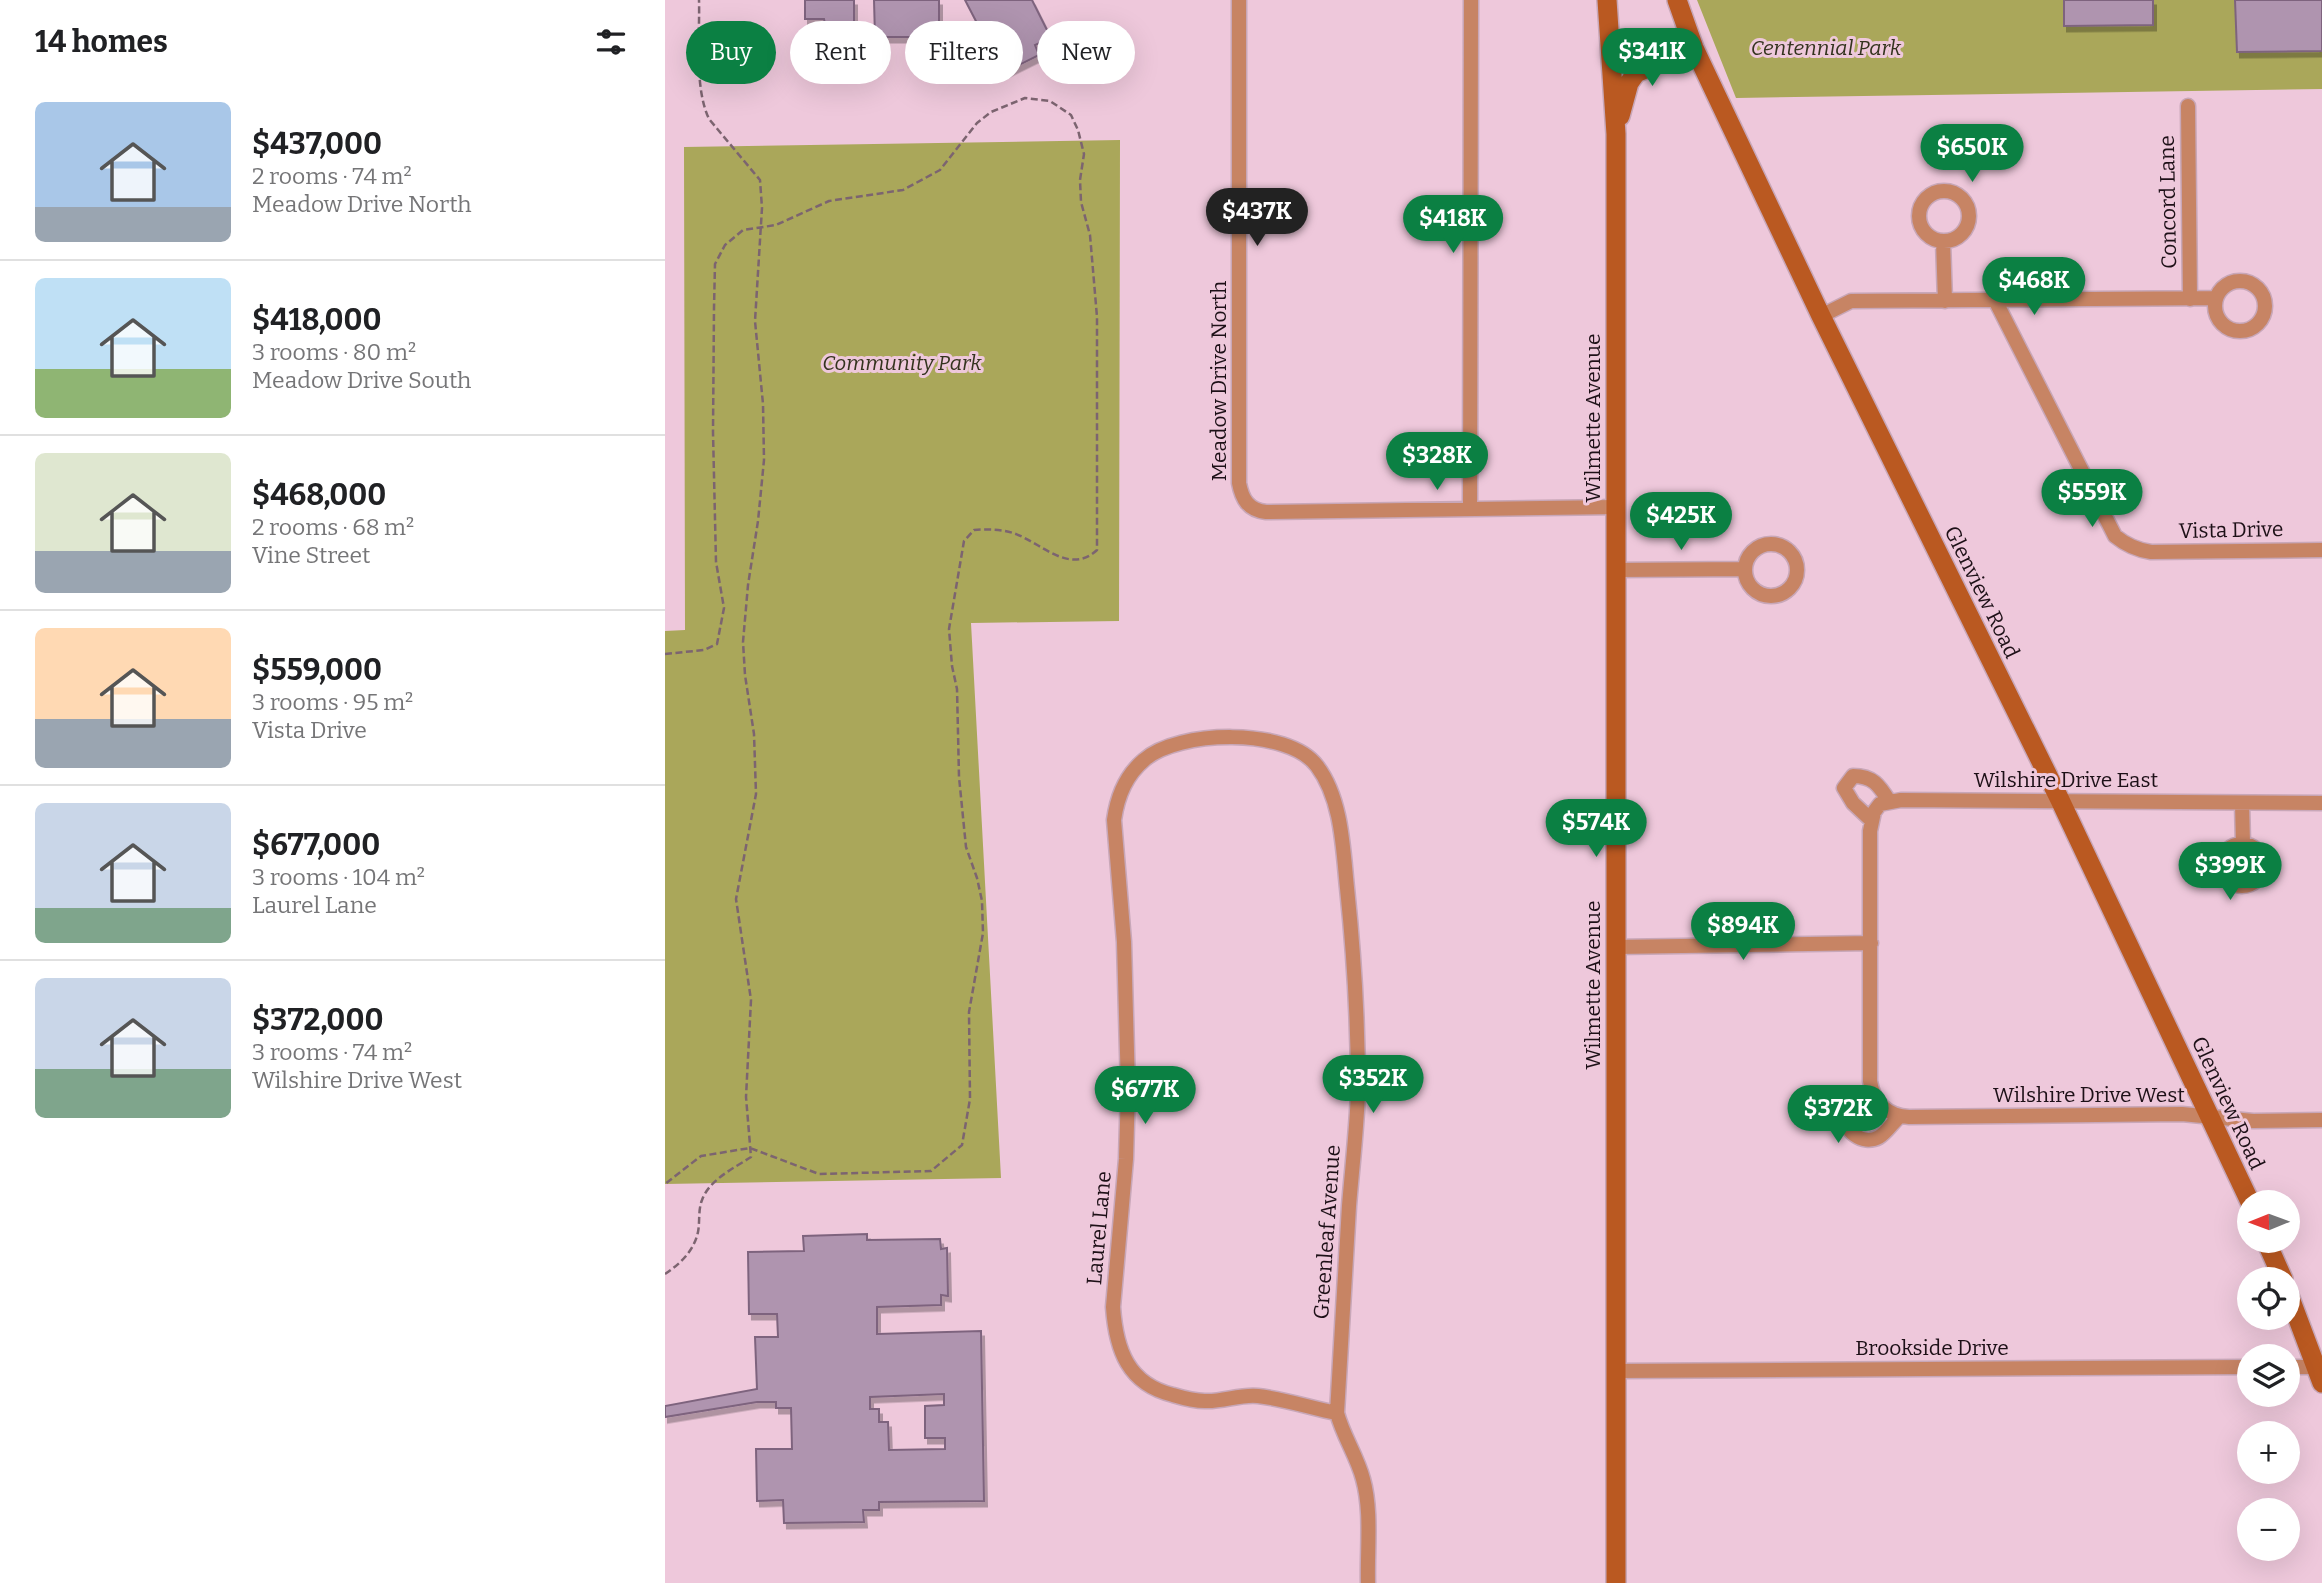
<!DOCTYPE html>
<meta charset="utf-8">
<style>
:root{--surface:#fff;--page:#f6f6f6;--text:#202124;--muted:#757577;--line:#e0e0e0;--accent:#0b8043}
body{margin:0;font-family:Bitter,serif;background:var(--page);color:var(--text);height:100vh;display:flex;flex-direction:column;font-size:26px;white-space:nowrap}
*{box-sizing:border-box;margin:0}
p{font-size:23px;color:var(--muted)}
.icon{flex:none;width:38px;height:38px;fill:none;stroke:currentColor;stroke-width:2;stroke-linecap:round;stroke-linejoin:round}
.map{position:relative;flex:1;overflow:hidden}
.details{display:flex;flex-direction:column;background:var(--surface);width:665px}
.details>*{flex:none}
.banner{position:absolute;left:21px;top:21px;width:665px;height:63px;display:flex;gap:14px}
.needle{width:46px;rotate:269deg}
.buttons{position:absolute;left:1572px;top:1190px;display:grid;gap:14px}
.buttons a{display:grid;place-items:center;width:63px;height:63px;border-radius:50%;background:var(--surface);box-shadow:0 7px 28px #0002;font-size:35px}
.price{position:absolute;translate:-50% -60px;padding:0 16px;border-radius:24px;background:var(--accent);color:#fff;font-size:23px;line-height:46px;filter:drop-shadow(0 2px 4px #0008)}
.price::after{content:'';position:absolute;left:50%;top:42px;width:21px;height:16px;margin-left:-10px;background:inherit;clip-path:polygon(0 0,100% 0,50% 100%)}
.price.active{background:#222;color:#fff}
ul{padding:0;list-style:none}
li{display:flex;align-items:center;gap:21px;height:175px;padding:0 35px}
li+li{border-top:2px solid var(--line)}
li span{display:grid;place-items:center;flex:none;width:196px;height:140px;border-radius:10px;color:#555}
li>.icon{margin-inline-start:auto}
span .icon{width:84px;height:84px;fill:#fffc;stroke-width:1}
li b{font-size:30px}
h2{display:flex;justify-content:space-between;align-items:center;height:84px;padding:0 35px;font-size:30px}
.chip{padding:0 24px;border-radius:32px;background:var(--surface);box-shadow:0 7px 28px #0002;font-size:24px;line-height:63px}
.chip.active{background:var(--accent);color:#fff}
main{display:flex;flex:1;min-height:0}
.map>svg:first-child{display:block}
</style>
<main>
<section class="details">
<h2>14 homes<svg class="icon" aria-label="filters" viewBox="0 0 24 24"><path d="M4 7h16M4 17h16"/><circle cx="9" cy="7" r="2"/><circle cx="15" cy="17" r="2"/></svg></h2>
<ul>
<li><span style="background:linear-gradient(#a9c7e8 75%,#9aa5b1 0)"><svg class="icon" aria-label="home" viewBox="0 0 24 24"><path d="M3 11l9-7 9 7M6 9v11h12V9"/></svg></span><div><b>$437,000</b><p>2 rooms · 74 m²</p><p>Meadow Drive North</p></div></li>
<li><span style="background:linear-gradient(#bfe0f5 65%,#8fb573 0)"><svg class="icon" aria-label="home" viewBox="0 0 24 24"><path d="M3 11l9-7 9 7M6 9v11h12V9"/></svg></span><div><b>$418,000</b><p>3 rooms · 80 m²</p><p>Meadow Drive South</p></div></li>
<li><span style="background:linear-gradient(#dfe7d0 70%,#9aa5b1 0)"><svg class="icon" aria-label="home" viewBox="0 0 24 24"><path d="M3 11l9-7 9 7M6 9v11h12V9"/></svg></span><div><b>$468,000</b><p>2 rooms · 68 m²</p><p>Vine Street</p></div></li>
<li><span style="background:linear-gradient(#ffd9b3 65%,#9aa5b1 0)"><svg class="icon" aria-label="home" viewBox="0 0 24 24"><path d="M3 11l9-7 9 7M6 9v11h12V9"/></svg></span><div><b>$559,000</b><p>3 rooms · 95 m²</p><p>Vista Drive</p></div></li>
<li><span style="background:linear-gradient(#c9d6e8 75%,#7fa58c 0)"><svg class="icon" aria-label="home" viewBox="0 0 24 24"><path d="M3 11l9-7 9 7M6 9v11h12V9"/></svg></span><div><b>$677,000</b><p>3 rooms · 104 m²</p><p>Laurel Lane</p></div></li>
<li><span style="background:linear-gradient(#c9d6e8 65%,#7fa58c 0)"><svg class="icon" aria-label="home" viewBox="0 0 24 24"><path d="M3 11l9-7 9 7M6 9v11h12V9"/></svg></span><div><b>$372,000</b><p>3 rooms · 74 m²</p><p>Wilshire Drive West</p></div></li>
</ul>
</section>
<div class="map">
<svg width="1657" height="1583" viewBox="0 0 1657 1583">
<defs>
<filter id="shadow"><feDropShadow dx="3" dy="5.5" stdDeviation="0" flood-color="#0004"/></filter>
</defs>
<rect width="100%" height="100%" fill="#eec8db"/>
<!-- green -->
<path fill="#aaa75a" d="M 1032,0 L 1657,0 L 1657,89 L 1071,98 Z
M 455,140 L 454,621 L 306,623 L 336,1178 L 0,1184 L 0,631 L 20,630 L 19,147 Z"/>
<!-- building -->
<path fill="#af94af" stroke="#7e647e" stroke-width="2" fill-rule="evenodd" filter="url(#shadow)" d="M 140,0 L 189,0 L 189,24 L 160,24 L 159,19 L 140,19 Z
M 209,0 L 274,0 L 274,37 L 210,37 Z
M 300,0 L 367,0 L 386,38 L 370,45 L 374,55 L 338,73 Z
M 1399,0 L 1488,0 L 1488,25 L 1399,26 Z
M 1570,0 L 1657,0 L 1657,51 L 1572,52 Z
M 202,1234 L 202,1240 L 275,1239 L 276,1249 L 282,1248 L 283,1296 L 276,1295 L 276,1305 L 212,1307 L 212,1334 L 316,1331 L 319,1501 L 214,1502 L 214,1510 L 198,1510 L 199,1522 L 119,1523 L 118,1500 L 92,1501 L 91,1449 L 127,1449 L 126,1408 L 111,1408 L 111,1402 L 92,1402 L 0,1417 L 0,1406 L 92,1389 L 90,1337 L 113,1337 L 112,1314 L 84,1314 L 83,1252 L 139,1251 L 138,1236 ZM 279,1394 L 279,1405 L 260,1406 L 260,1438 L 280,1438 L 280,1449 L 224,1450 L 223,1422 L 214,1422 L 214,1409 L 205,1409 L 205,1397 Z"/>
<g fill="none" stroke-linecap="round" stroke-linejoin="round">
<!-- street casing -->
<g stroke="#c8a7b8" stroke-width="17">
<path id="street" d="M 574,0 L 574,483 C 577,499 583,510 601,512 L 951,507
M 1523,106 L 1525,299
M1254 216a25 25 0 1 1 50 0a25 25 0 1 1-50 0Z
M 1278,241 L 1280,301
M1550 306a25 25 0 1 1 50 0a25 25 0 1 1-50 0Z
M 1330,300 L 1450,536 C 1461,545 1472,550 1486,552 L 1657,550
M 1156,316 L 1186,301 L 1551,298
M 805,509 L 806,0
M1080 570a26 26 0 1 1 52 0a26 26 0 1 1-52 0Z
M 951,570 L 1080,569
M 1577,803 L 1578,844
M 1657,803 L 1236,800 L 1215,804 L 1209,812 L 1205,831 L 1205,1081 C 1208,1102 1222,1116 1244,1117 L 1517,1114 L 1588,1121 L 1657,1120
M 1206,820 L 1188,803 L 1179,788 L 1188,776 C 1208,776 1214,785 1224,801
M1556 865a21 21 0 1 1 42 0a21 21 0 1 1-42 0Z
M 951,947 L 1206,943
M 1207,1090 C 1198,1096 1186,1102 1182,1112 C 1176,1131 1198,1146 1214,1137 C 1221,1133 1228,1122 1234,1117
M 1622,1367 L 1657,1367
M 950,1371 L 1584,1367
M 672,1413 C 646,1408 620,1399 593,1396 C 575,1394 558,1402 540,1401 C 530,1401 518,1398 508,1395 C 463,1384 451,1350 448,1307 L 461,1159 L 463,1088 L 459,942 L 449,820 C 452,798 461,775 479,760 C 513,730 623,727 652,766 C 677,799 678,849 682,888 C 689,955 693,1023 693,1090 C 692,1128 687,1168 684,1206 C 680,1275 676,1344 672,1413 C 678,1436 692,1456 698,1479 C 707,1511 702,1550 703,1583"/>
</g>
<!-- secondary casing -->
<g stroke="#c8a7b8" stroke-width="22">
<path id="secondary" d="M 942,0 L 951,134 L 951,1583
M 1012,0 L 1029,48 L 1156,316 L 1395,800 L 1585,1202
M 955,116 L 964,83 L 971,73 L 1029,48
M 1601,1241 L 1618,1279
M 1622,1290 L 1657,1383"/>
</g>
<!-- path -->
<path stroke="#7c6470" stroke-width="2.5" stroke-dasharray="7 3.5" stroke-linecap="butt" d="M 0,654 L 39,650 L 52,644 L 59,608 L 51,562 L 48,432 L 49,308 L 50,264 L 60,245 L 78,230 L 111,225 L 164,201 L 238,190 L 275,170 L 312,123 L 326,112 L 360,98 L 385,101 L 406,115 L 413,130 L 419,154 L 415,180 L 416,202 L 425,235 L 432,317 L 432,550 C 404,576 376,542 348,533 C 335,529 322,529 309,530 L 299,541 L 284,629 L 287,666 L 292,689 L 294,777 L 301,847 L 312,878 L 317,901 L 318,933 L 304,1012 L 305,1099 L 297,1145 L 266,1171 L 154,1174 L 85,1148 L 36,1156 L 0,1184
M 0,1274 C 15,1264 29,1251 33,1232 C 35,1222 33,1210 37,1200 C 44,1180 69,1168 86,1157 L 81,1097 L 86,1000 L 71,899 L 91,794 L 89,734 L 80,675 L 78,642 L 83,585 L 93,521 L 99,460 L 98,404 L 90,321 L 97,208 L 95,180 L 44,119 C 29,87 35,36 34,0"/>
<!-- street -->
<use href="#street" stroke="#c78464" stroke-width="14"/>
<!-- secondary -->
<use href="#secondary" stroke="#ba5921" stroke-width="19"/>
</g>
<g text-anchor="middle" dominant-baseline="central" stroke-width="6" stroke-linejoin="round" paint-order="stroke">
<!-- park labels -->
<g font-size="21" font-style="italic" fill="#34331e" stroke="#eec8db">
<text x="1161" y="48">Centennial Park</text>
<text x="237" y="363">Community Park</text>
</g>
<!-- street labels -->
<g font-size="21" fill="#1d1017" stroke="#eec8db">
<text transform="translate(1503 202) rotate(-91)">Concord Lane</text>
<text transform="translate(554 381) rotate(-90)">Meadow Drive North</text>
<text transform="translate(928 418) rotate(-90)">Wilmette Avenue</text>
<text transform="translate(1566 530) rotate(-1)">Vista Drive</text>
<text transform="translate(1317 592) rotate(64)">Glenview Road</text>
<text x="1401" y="780">Wilshire Drive East</text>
<text transform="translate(928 985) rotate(-90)">Wilmette Avenue</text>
<text x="1424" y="1095">Wilshire Drive West</text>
<text transform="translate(1563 1103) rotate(65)">Glenview Road</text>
<text transform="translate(434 1228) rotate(-85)">Laurel Lane</text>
<text transform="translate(662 1232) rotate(-86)">Greenleaf Avenue</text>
<text x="1267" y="1348">Brookside Drive</text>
</g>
</g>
</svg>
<div class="buttons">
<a><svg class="needle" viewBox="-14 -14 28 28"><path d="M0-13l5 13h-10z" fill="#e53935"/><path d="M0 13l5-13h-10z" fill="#757577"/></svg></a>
<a><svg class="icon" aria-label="locate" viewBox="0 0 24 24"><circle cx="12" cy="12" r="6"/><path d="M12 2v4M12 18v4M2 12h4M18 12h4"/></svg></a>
<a><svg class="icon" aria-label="layers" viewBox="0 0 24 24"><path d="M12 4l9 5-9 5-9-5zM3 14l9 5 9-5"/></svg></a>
<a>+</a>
<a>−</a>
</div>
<b class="price" style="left:987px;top:88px">$341K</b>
<b class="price" style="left:1307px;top:184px">$650K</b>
<b class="price active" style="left:592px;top:248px">$437K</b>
<b class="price" style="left:788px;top:255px">$418K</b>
<b class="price" style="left:1369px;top:317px">$468K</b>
<b class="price" style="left:772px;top:492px">$328K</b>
<b class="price" style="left:1427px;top:529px">$559K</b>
<b class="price" style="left:1016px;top:552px">$425K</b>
<b class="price" style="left:931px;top:859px">$574K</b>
<b class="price" style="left:1565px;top:902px">$399K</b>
<b class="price" style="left:1078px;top:962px">$894K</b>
<b class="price" style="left:708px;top:1115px">$352K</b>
<b class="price" style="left:480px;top:1126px">$677K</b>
<b class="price" style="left:1173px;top:1145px">$372K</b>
<div class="banner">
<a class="chip active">Buy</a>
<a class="chip">Rent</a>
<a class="chip">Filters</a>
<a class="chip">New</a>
</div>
</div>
</main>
